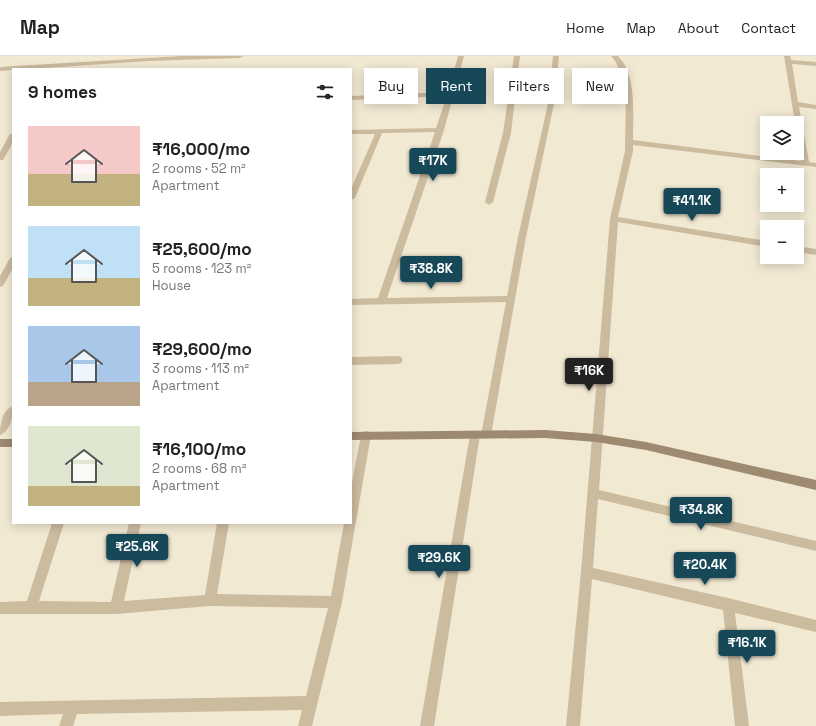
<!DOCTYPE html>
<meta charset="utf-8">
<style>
:root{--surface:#fff;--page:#f2f2f2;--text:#222;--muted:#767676;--line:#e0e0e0;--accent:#164858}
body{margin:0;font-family:"Space Grotesk",sans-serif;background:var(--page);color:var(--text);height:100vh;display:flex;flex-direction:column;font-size:15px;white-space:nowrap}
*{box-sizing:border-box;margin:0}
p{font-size:13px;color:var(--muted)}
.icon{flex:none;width:22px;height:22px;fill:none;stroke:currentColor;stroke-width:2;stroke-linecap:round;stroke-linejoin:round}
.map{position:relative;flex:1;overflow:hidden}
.details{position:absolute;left:12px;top:12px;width:340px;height:456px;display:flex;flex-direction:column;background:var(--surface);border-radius:0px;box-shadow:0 2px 10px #0003}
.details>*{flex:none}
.guide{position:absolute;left:364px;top:12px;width:380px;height:36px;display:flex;gap:8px}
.controls{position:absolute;left:760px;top:60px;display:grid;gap:8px}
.controls a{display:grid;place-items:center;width:44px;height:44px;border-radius:0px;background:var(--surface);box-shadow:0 2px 10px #0003;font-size:20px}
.price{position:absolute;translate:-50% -34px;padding:0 9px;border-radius:4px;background:var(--accent);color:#fff;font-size:13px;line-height:26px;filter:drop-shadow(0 1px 2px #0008)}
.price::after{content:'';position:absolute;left:50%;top:24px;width:12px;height:9px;margin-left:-6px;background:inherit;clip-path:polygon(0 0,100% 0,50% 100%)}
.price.active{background:#222;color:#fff}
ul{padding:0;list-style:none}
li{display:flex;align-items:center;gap:12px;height:100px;padding:0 16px}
li span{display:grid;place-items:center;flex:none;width:112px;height:80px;border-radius:0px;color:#555}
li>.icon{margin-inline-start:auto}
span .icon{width:48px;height:48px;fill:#fffc;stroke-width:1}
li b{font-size:17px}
h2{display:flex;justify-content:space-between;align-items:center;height:48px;padding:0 16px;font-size:17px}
.pill{padding:0 14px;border-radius:0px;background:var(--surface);box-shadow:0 2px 10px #0003;font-size:14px;line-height:36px}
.pill.active{background:var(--accent);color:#fff}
header{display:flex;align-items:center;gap:24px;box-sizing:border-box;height:56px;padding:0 20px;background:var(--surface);border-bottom:1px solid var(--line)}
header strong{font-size:19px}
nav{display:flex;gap:22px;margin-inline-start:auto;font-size:14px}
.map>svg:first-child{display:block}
</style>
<header>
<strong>Map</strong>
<nav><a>Home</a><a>Map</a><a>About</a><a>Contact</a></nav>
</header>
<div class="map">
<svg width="816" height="670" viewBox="0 0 816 670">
<rect width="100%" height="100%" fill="#f2e9d3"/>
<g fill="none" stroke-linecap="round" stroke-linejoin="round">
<!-- street -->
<path fill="#cbbb9f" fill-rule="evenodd" d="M 181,0 L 243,0 L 240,2 L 149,5 L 0,15 L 0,11 Z
M 458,0 L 464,0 L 444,74 L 387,242 L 507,240 L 518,181 L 549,43 L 553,0 L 559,0 L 555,43 L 526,181 L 491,379 L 490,382 L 486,383 L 482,382 L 481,379 L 506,246 L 351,249 L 351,243 L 378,242 L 435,76 L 382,77 L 355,142 L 351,144 L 351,133 L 375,78 L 351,78 L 351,74 L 436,72 L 447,40 L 351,44 L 351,40 L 448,36 Z
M 514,0 L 520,0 L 511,77 L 493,146 L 489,149 L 485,146 L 503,77 Z
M 611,0 L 618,0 C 637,19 633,59 633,84 L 801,105 L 797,81 L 797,67 L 795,67 L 784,0 L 790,0 L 791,4 L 816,6 L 816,10 L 792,8 L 798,46 L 816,49 L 816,53 L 799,51 L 809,106 L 816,107 L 816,111 L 633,89 L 633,95 L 618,161 L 767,185 L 767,191 L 618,166 L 599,434 L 816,485 L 816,495 L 598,443 L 593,512 L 728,542 L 816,564 L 816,576 L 735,557 L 749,670 L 735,670 L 723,554 L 592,523 L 580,670 L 566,670 L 581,516 L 610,163 L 625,95 L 626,34 L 616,6 Z
M 10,78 L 13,78 L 13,86 L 3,104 L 0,104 L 0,96 Z
M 797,190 L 816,193 L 816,199 L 797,196 Z
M 13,201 L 13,212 L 3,230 L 0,231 L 0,220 L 10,202 Z
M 398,300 L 401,301 L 403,304 L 401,307 L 398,308 L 351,309 L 351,301 Z
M 13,350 C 13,360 11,375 0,379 C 0,369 2,354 13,350 Z
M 366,375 L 370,376 L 371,379 L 342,546 L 312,670 L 298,670 L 302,654 L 77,658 L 73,670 L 59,670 L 63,658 L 0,660 L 0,646 L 306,640 L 328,552 L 210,550 L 116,558 L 0,558 L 0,546 L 27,545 L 52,467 L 64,467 L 39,545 L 111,546 L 129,467 L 141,467 L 124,545 L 205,539 L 217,467 L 229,467 L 217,538 L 331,540 L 344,467 L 351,467 L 351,432 L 361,379 L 362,376 Z
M 475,375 L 479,376 L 480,379 L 434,670 L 420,670 L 470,379 L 471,376 Z"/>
<!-- secondary -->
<path fill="#9e8971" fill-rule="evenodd" d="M 545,374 L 596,378 L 646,386 L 816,424 L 816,434 L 646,394 L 596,386 L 545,382 L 351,384 L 351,376 Z
M 0,383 L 13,383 L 13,391 L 0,391 Z"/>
</g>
</svg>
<div class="controls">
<a><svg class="icon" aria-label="layers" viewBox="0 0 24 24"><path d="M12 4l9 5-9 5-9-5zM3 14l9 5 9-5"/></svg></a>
<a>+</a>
<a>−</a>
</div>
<b class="price" style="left:433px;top:126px">₹17K</b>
<b class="price" style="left:692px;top:166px">₹41.1K</b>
<b class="price" style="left:431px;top:234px">₹38.8K</b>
<b class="price active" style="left:589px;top:336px">₹16K</b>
<b class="price" style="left:701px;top:475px">₹34.8K</b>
<b class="price" style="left:137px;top:512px">₹25.6K</b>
<b class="price" style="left:439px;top:523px">₹29.6K</b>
<b class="price" style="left:705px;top:530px">₹20.4K</b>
<b class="price" style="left:747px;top:608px">₹16.1K</b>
<div class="guide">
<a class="pill">Buy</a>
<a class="pill active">Rent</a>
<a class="pill">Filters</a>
<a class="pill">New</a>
</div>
<section class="details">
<h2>9 homes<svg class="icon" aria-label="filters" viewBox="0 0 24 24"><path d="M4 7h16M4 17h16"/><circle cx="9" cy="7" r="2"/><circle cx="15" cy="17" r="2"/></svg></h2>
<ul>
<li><span style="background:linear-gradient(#f6c9c9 60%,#c2b280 0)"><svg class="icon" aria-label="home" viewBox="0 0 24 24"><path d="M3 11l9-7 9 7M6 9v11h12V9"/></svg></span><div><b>₹16,000/mo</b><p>2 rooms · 52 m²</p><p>Apartment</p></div></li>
<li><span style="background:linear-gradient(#bfe0f5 65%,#c2b280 0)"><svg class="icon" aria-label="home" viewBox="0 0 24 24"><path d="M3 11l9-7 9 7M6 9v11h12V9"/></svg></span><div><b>₹25,600/mo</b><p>5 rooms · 123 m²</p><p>House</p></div></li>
<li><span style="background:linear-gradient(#a9c7e8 70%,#b9a48a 0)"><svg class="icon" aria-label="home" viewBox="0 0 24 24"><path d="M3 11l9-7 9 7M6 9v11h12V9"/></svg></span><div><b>₹29,600/mo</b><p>3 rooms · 113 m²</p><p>Apartment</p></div></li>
<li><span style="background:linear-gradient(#dfe7d0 75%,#c2b280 0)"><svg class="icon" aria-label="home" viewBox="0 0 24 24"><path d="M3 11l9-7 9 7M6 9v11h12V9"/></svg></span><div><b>₹16,100/mo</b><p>2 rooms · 68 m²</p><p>Apartment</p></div></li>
</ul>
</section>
</div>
